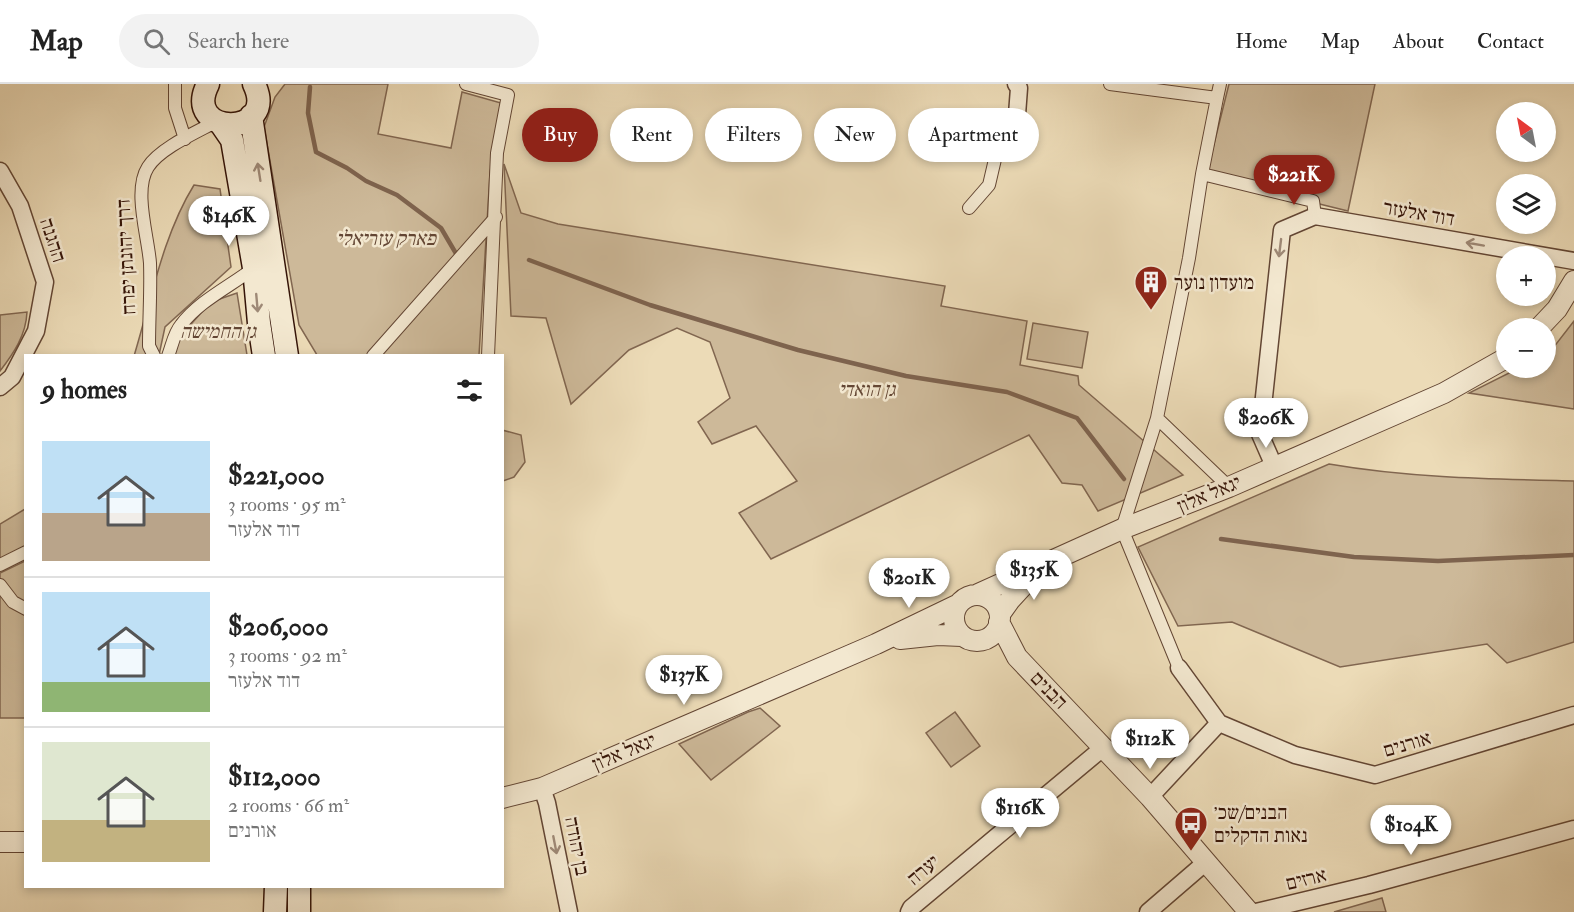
<!DOCTYPE html>
<meta charset="utf-8">
<style>
:root{--surface:#fff;--page:#f2f2f2;--text:#222;--muted:#767676;--line:#e0e0e0;--accent:#8f2418}
body{margin:0;font-family:"IM FELL Double Pica","Frank Ruhl Libre",serif;background:var(--page);color:var(--text);height:100vh;display:flex;flex-direction:column;font-size:22px;white-space:nowrap}
*{box-sizing:border-box;margin:0}
p{font-size:20px;color:var(--muted)}
.icon{flex:none;width:33px;height:33px;fill:none;stroke:currentColor;stroke-width:2;stroke-linecap:round;stroke-linejoin:round}
.map{position:relative;flex:1;overflow:hidden}
.drawer{position:absolute;left:24px;top:270px;width:480px;height:534px;display:flex;flex-direction:column;background:var(--surface);border-radius:0px;box-shadow:0 3px 9px #0003}
.drawer>*{flex:none}
.banner{position:absolute;left:522px;top:24px;width:570px;height:54px;display:flex;gap:12px}
.needle{width:39px;rotate:328deg}
.fabs{position:absolute;left:1496px;top:18px;display:grid;gap:12px}
.fabs a{display:grid;place-items:center;width:60px;height:60px;border-radius:50%;background:var(--surface);box-shadow:0 3px 9px #0003;font-size:30px}
.price{position:absolute;translate:-50% -51px;padding:0 14px;border-radius:21px;background:#fff;color:#222;font-size:20px;line-height:39px;filter:drop-shadow(0 2px 3px #0008)}
.price::after{content:'';position:absolute;left:50%;top:36px;width:18px;height:14px;margin-left:-9px;background:inherit;clip-path:polygon(0 0,100% 0,50% 100%)}
.price.selected{background:var(--accent);color:#fff}
ul{padding:0;list-style:none}
li{display:flex;align-items:center;gap:18px;height:150px;padding:0 18px}
li+li{border-top:2px solid var(--line)}
li span{display:grid;place-items:center;flex:none;width:168px;height:120px;border-radius:0px;color:#555}
li>.icon{margin-inline-start:auto}
span .icon{width:72px;height:72px;fill:#fffc;stroke-width:1}
li b{font-size:26px}
h2{display:flex;justify-content:space-between;align-items:center;height:72px;padding:0 18px;font-size:26px}
.tag{padding:0 21px;border-radius:27px;background:var(--surface);box-shadow:0 3px 9px #0003;font-size:21px;line-height:54px}
.tag.selected{background:var(--accent);color:#fff}
header{display:flex;align-items:center;gap:36px;box-sizing:border-box;height:84px;padding:0 30px;background:var(--surface);border-bottom:2px solid var(--line)}
header strong{font-size:28px}
nav{display:flex;gap:33px;margin-inline-start:auto;font-size:21px}
.search{width:420px;height:54px;background:var(--page);display:flex;align-items:center;gap:15px;box-sizing:border-box;padding:0 21px;border-radius:33px;color:var(--muted);font-size:22px}
.map>svg:first-child{display:block}
</style>
<header>
<strong>Map</strong>
<div class="search"><svg class="icon" aria-label="search" viewBox="0 0 24 24"><circle cx="10" cy="10" r="6"/><path d="M15 15l6 6"/></svg>Search here</div>
<nav><a>Home</a><a>Map</a><a>About</a><a>Contact</a></nav>
</header>
<div class="map">
<svg width="1574" height="828" viewBox="0 0 1574 828">
<rect width="100%" height="100%" fill="#ecdbb7"/>
<filter id="stains"><feTurbulence type="fractalNoise" baseFrequency=".00333" numOctaves="4"/><feColorMatrix values="0 0 0 0 .2 0 0 0 0 .09 0 0 0 0 .02 0 0 0 .5 -.17"/></filter>
<radialGradient id="worn" r=".72"><stop offset=".6" stop-color="#630" stop-opacity="0"/><stop offset="1" stop-color="#630" stop-opacity=".3"/></radialGradient>
<!-- green -->
<path fill="#cdb999" stroke="#816650" stroke-width="1.5" d="M 285,0 L 388,0 L 378,50 L 451,64 L 462,8 L 501,19 L 490,89 L 479,271 L 317,271 L 299,241 L 264,43 L 275,13 Z
M 1229,0 L 1375,0 L 1348,127 L 1206,92 Z
M 504,80 L 521,129 L 558,140 L 945,202 L 941,222 L 1027,237 L 1020,281 L 1078,292 L 1079,301 L 1183,391 L 1098,427 L 1082,401 L 1062,399 L 1029,351 L 771,475 L 739,429 L 797,397 L 756,342 L 712,360 L 698,338 L 730,314 L 710,258 L 677,244 L 629,266 L 571,320 L 546,234 L 511,232 Z
M 194,101 L 220,105 L 231,183 L 165,243 L 159,271 L 134,272 C 151,216 163,151 194,101 Z
M 237,209 L 247,271 L 172,272 L 183,249 L 211,218 Z
M 27,228 C 26,251 14,269 0,287 L 0,231 Z
M 1574,237 L 1574,325 L 1469,309 L 1519,284 L 1545,284 L 1545,270 L 1550,268 Z
M 1033,239 L 1088,248 L 1082,284 L 1027,275 Z
M 502,346 L 521,351 L 525,378 L 514,393 L 503,397 Z
M 1329,380 C 1410,394 1492,395 1574,397 L 1574,558 L 1507,579 L 1487,560 L 1340,583 L 1232,538 L 1178,542 L 1138,463 Z
M 25,425 L 25,463 L 0,476 L 0,440 Z
M 25,477 L 25,634 L 0,634 L 0,489 Z
M 760,624 L 780,642 L 711,696 L 679,660 L 748,628 Z
M 955,628 L 980,662 L 951,683 L 926,649 Z
M 1382,814 L 1386,828 L 1334,828 Z"/>
<g fill="none" stroke-linecap="round" stroke-linejoin="round">
<!-- stream -->
<path stroke="#7e634e" stroke-width="4.5" d="M 310,3 L 308,29 L 316,68 L 347,84 L 366,97 L 397,111 L 441,144 L 458,173
M 529,176 L 650,221 L 798,266 L 906,292 L 1007,308 L 1077,334 L 1124,395
M 1221,455 L 1354,473 L 1438,477 L 1574,471"/>
<!-- pedestrian casing -->
<g stroke="#634634" stroke-width="14">
<path id="pedestrian" d="M 175,0 L 175,24 L 185,55
M 466,0 L 508,11 L 497,69 L 488,272
M 1110,0 L 1217,14 L 1220,0
M 1217,14 L 1202,90 L 1313,117 L 1315,132
M 1202,90 L 1189,174 L 1157,334 L 1229,403
M 969,124 L 989,101 L 999,58 L 1016,44
M 154,272 L 149,262 C 149,234 151,206 150,179 C 148,152 133,106 148,83 C 160,64 197,48 217,37
M 168,272 C 172,262 174,249 181,241 C 199,217 229,203 254,184
M 373,272 L 496,133
M 1157,334 L 1122,445 L 1179,584
M 0,481 L 26,468
M 0,501 L 13,518 L 26,525"/>
</g>
<!-- minor casing -->
<g stroke="#634634" stroke-width="19">
<path id="minor" d="M 1016,44 L 1019,4 L 1016,0
M 0,87 L 20,122 L 45,198 L 36,247 L 12,293 L 0,303
M 1274,382 L 1260,350 L 1282,146 L 1315,132 L 1574,177
M 1179,584 L 1219,639 L 1295,671 L 1375,691 L 1574,631
M 542,704 L 547,719 L 569,828
M 1150,713 L 1219,639
M 909,828 L 911,824 L 1104,663
M 1148,828 L 1206,778
M 1256,828 L 1369,801 L 1574,745"/>
</g>
<!-- tertiary casing -->
<g stroke="#634634" stroke-width="22">
<path id="tertiary" d="M 1539,244 L 1557,225 L 1574,197
M 978,510 L 1122,445 L 1229,403 L 1444,309 L 1506,274
M954 534a23 23 0 1 1 46 0a23 23 0 1 1-46 0Z
M 1000,530 L 1010,516 L 1033,491
M 999,538 L 1017,573 L 1150,713 L 1249,828
M 900,555 L 938,551 L 962,552
M 502,714 L 542,704 L 876,560 L 957,521
M 0,758 L 26,758"/>
</g>
<!-- secondary casing -->
<g stroke="#351408" stroke-width="25">
<path id="secondary" d="M 208,0 C 181,53 280,54 254,0
M 251,32 L 287,272
M 221,40 L 232,56 L 254,184 L 259,239 L 264,272
M 275,828 L 276,802
M 299,828 L 299,802"/>
</g>
<!-- pedestrian -->
<use href="#pedestrian" stroke="#f3e8d0" stroke-width="12"/>
<!-- minor -->
<use href="#minor" stroke="#f3e8d0" stroke-width="16"/>
<!-- tertiary -->
<use href="#tertiary" stroke="#f3e8d0" stroke-width="20"/>
<!-- secondary -->
<use href="#secondary" stroke="#f3e8d0" stroke-width="22"/>
</g>
<!-- one-way arrows -->
<defs><path id="oneway-shaft" d="M-6 0H5M1.5-3L5.5 0L1.5 3" fill="none" stroke-width="1.6" stroke-linecap="round" stroke-linejoin="round" transform="scale(1.5)"/></defs>
<g stroke="#9e8976">
<use href="#oneway-shaft" transform="translate(259 88) rotate(-99)"/>
<use href="#oneway-shaft" transform="translate(1475 160) rotate(-170)"/>
<use href="#oneway-shaft" transform="translate(1280 164) rotate(97)"/>
<use href="#oneway-shaft" transform="translate(257 219) rotate(85)"/>
<use href="#oneway-shaft" transform="translate(555 761) rotate(79)"/>
</g>
<!-- icons -->
<defs>
<g id="building-pin" transform="scale(1.725)"><path d="M0 17L-7.5 6A9.5 9.5 0 1 1 7.5 6Z" fill="#8f2418" stroke="#f3e8d0"/><path d="M-4-6H4V6H1V3H-1V6H-4ZM-2.5-4.3h1.7v1.8h-1.7ZM.8-4.3h1.7v1.8H.8ZM-2.5-1h1.7V.8h-1.7ZM.8-1h1.7V.8H.8Z" fill="#fff"/></g>
<g id="bus-pin" transform="scale(1.725)"><path d="M0 17L-7.5 6A9.5 9.5 0 1 1 7.5 6Z" fill="#8f2418" stroke="#f3e8d0"/><path d="M-5-6H5V4H4V6H2V4H-2V6H-4V4H-5ZM-3.5-4V0h7V-4ZM-3.5 1.2v1.5H-2V1.2ZM2 1.2v1.5H3.5V1.2Z" fill="#fff"/></g>
</defs>
<g fill-rule="evenodd">
<use href="#building-pin" x="1151" y="198"/>
<use href="#bus-pin" x="1191" y="739"/>
</g>
<g text-anchor="middle" dominant-baseline="central" stroke-width="5" stroke-linejoin="round" paint-order="stroke">
<!-- street labels -->
<g font-size="20" fill="#351408" stroke="#f3e8d0">
<text transform="translate(1419 129) rotate(10)">דוד אלעזר</text>
<text transform="translate(53 156) rotate(72)">ההגנה</text>
<text transform="translate(126 173) rotate(-93)">דרך יהונתן יפרח</text>
<text transform="translate(1209 410) rotate(-23)">יגאל אלון</text>
<text transform="translate(1049 606) rotate(46)">הבנים</text>
<text transform="translate(1407 660) rotate(-16)">אורנים</text>
<text transform="translate(624 668) rotate(-23)">יגאל אלון</text>
<text transform="translate(577 762) rotate(79)">בן יהודה</text>
<text transform="translate(923 786) rotate(-40)">יערה</text>
<text transform="translate(1306 795) rotate(-13)">ארזים</text>
</g>
<!-- park labels -->
<g font-size="20" font-style="italic" fill="#634634" stroke="#f3e8d0">
<text x="386" y="154">פארק עזריאלי</text>
<text x="218" y="247">גן החמישה</text>
<text x="867" y="305">גן הואדי</text>
</g>
<!-- poi labels -->
<g font-size="20" fill="#351408" stroke="#f3e8d0" text-anchor="start">
<text x="1174" y="198">מועדון נוער</text>
<text x="1214" y="728">הבנים/שכ׳<tspan x="1214" dy="23">נאות הדקלים</tspan></text>
</g>
</g>
<rect width="100%" height="100%" filter="url(#stains)"/>
<rect width="100%" height="100%" fill="url(#worn)"/>
</svg>
<div class="fabs">
<a><svg class="needle" viewBox="-14 -14 28 28"><path d="M0-13l5 13h-10z" fill="#e53935"/><path d="M0 13l5-13h-10z" fill="#767676"/></svg></a>
<a><svg class="icon" aria-label="layers" viewBox="0 0 24 24"><path d="M12 4l9 5-9 5-9-5zM3 14l9 5 9-5"/></svg></a>
<a>+</a>
<a>−</a>
</div>
<b class="price selected" style="left:1294px;top:122px">$221K</b>
<b class="price" style="left:229px;top:163px">$146K</b>
<b class="price" style="left:1266px;top:365px">$206K</b>
<b class="price" style="left:1034px;top:517px">$135K</b>
<b class="price" style="left:909px;top:525px">$201K</b>
<b class="price" style="left:684px;top:622px">$137K</b>
<b class="price" style="left:1150px;top:686px">$112K</b>
<b class="price" style="left:1020px;top:755px">$116K</b>
<b class="price" style="left:1411px;top:772px">$104K</b>
<div class="banner">
<a class="tag selected">Buy</a>
<a class="tag">Rent</a>
<a class="tag">Filters</a>
<a class="tag">New</a>
<a class="tag">Apartment</a>
</div>
<section class="drawer">
<h2>9 homes<svg class="icon" aria-label="filters" viewBox="0 0 24 24"><path d="M4 7h16M4 17h16"/><circle cx="9" cy="7" r="2"/><circle cx="15" cy="17" r="2"/></svg></h2>
<ul>
<li><span style="background:linear-gradient(#bfe0f5 60%,#b9a48a 0)"><svg class="icon" aria-label="home" viewBox="0 0 24 24"><path d="M3 11l9-7 9 7M6 9v11h12V9"/></svg></span><div><b>$221,000</b><p>3 rooms · 95 m²</p><p>דוד אלעזר</p></div></li>
<li><span style="background:linear-gradient(#bfe0f5 75%,#8fb573 0)"><svg class="icon" aria-label="home" viewBox="0 0 24 24"><path d="M3 11l9-7 9 7M6 9v11h12V9"/></svg></span><div><b>$206,000</b><p>3 rooms · 92 m²</p><p>דוד אלעזר</p></div></li>
<li><span style="background:linear-gradient(#dfe7d0 65%,#c2b280 0)"><svg class="icon" aria-label="home" viewBox="0 0 24 24"><path d="M3 11l9-7 9 7M6 9v11h12V9"/></svg></span><div><b>$112,000</b><p>2 rooms · 66 m²</p><p>אורנים</p></div></li>
</ul>
</section>
</div>
